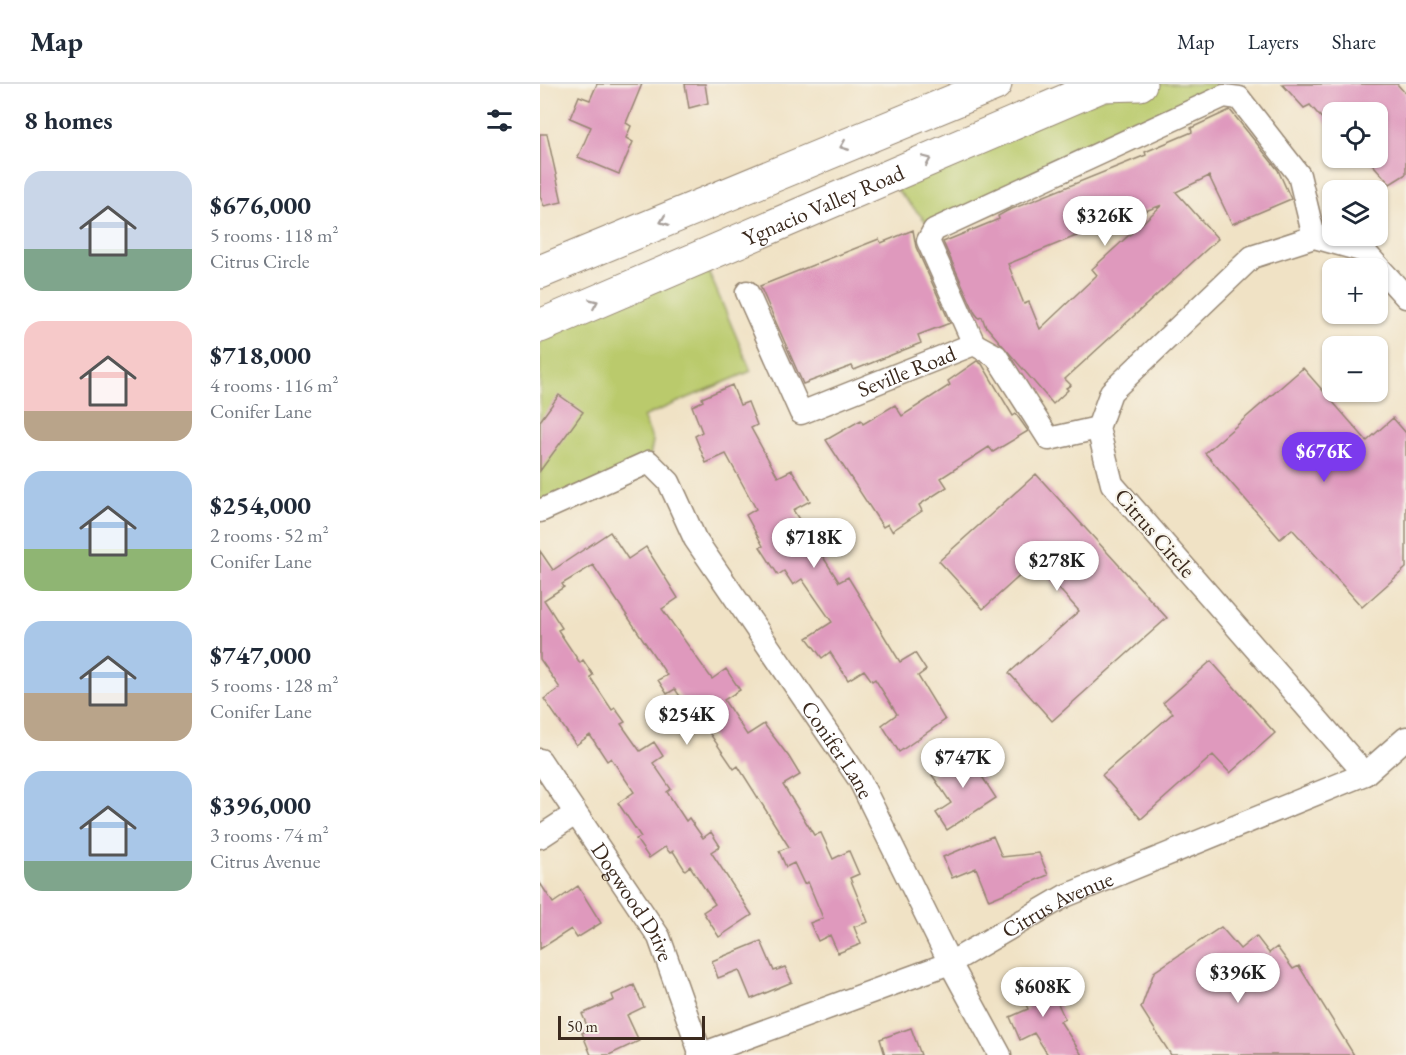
<!DOCTYPE html>
<meta charset="utf-8">
<style>
:root{--surface:#fff;--page:#f6f6f7;--text:#1f2937;--muted:#747a83;--line:#e0e1e3;--accent:#7c3aed}
body{margin:0;font-family:"EB Garamond",serif;background:var(--page);color:var(--text);height:100vh;display:flex;flex-direction:column;font-size:22px;white-space:nowrap}
*{box-sizing:border-box;margin:0}
p{font-size:20px;color:var(--muted)}
.icon{flex:none;width:33px;height:33px;fill:none;stroke:currentColor;stroke-width:2;stroke-linecap:round;stroke-linejoin:round}
.map{position:relative;flex:1;overflow:hidden}
.sheet{display:flex;flex-direction:column;background:var(--surface);width:540px}
.sheet>*{flex:none}
.controls{position:absolute;left:782px;top:18px;display:grid;gap:12px}
.controls a{display:grid;place-items:center;width:66px;height:66px;border-radius:12px;background:var(--surface);box-shadow:0 2px 4px #0004;font-size:30px}
.scale{position:absolute;left:18px;bottom:15px;width:147px;box-sizing:border-box;padding-left:6px;border:3px solid #3b2a1e;border-top:0;font-size:16px;line-height:21px;white-space:nowrap;color:#3b2a1e;-webkit-text-stroke:4px #f7f3e8;paint-order:stroke}
.price{position:absolute;translate:-50% -51px;padding:0 14px;border-radius:21px;background:#fff;color:#222;font-size:20px;line-height:39px;filter:drop-shadow(0 2px 3px #0008)}
.price::after{content:'';position:absolute;left:50%;top:36px;width:18px;height:14px;margin-left:-9px;background:inherit;clip-path:polygon(0 0,100% 0,50% 100%)}
.price.current{background:var(--accent);color:#fff}
ul{padding:0;list-style:none}
li{display:flex;align-items:center;gap:18px;height:150px;padding:0 24px}
li span{display:grid;place-items:center;flex:none;width:168px;height:120px;border-radius:18px;color:#555}
li>.icon{margin-inline-start:auto}
span .icon{width:72px;height:72px;fill:#fffc;stroke-width:1}
li b{font-size:26px}
h2{display:flex;justify-content:space-between;align-items:center;height:72px;padding:0 24px;font-size:26px}
header{display:flex;align-items:center;gap:36px;box-sizing:border-box;height:84px;padding:0 30px;background:var(--surface);border-bottom:2px solid var(--line)}
header strong{font-size:28px}
nav{display:flex;gap:33px;margin-inline-start:auto;font-size:21px}
main{display:flex;flex:1;min-height:0}
.map>svg:first-child{display:block}
</style>
<header>
<strong>Map</strong>
<nav><a>Map</a><a>Layers</a><a>Share</a></nav>
</header>
<main>
<section class="sheet">
<h2>8 homes<svg class="icon" aria-label="filters" viewBox="0 0 24 24"><path d="M4 7h16M4 17h16"/><circle cx="9" cy="7" r="2"/><circle cx="15" cy="17" r="2"/></svg></h2>
<ul>
<li><span style="background:linear-gradient(#c9d6e8 65%,#7fa58c 0)"><svg class="icon" aria-label="home" viewBox="0 0 24 24"><path d="M3 11l9-7 9 7M6 9v11h12V9"/></svg></span><div><b>$676,000</b><p>5 rooms · 118 m²</p><p>Citrus Circle</p></div></li>
<li><span style="background:linear-gradient(#f6c9c9 75%,#b9a48a 0)"><svg class="icon" aria-label="home" viewBox="0 0 24 24"><path d="M3 11l9-7 9 7M6 9v11h12V9"/></svg></span><div><b>$718,000</b><p>4 rooms · 116 m²</p><p>Conifer Lane</p></div></li>
<li><span style="background:linear-gradient(#a9c7e8 65%,#8fb573 0)"><svg class="icon" aria-label="home" viewBox="0 0 24 24"><path d="M3 11l9-7 9 7M6 9v11h12V9"/></svg></span><div><b>$254,000</b><p>2 rooms · 52 m²</p><p>Conifer Lane</p></div></li>
<li><span style="background:linear-gradient(#a9c7e8 60%,#b9a48a 0)"><svg class="icon" aria-label="home" viewBox="0 0 24 24"><path d="M3 11l9-7 9 7M6 9v11h12V9"/></svg></span><div><b>$747,000</b><p>5 rooms · 128 m²</p><p>Conifer Lane</p></div></li>
<li><span style="background:linear-gradient(#a9c7e8 75%,#7fa58c 0)"><svg class="icon" aria-label="home" viewBox="0 0 24 24"><path d="M3 11l9-7 9 7M6 9v11h12V9"/></svg></span><div><b>$396,000</b><p>3 rooms · 74 m²</p><p>Citrus Avenue</p></div></li>
</ul>
</section>
<div class="map">
<svg width="866" height="971" viewBox="0 0 866 971">
<rect width="100%" height="100%" fill="#f7f3e8"/>
<filter id="ink" filterUnits="userSpaceOnUse"><feTurbulence type="fractalNoise" baseFrequency=".0167" numOctaves="2"/><feDisplacementMap in="SourceGraphic" scale="12" xChannelSelector="R" yChannelSelector="G"/><feConvolveMatrix kernelMatrix="1 2 1 2 8 2 1 2 1" color-interpolation-filters="sRGB"/></filter>
<filter id="wash" filterUnits="userSpaceOnUse"><feTurbulence type="fractalNoise" baseFrequency=".008" numOctaves="4" result="noise"/><feDisplacementMap in="SourceGraphic" scale="24" xChannelSelector="R" yChannelSelector="G"/><feGaussianBlur stdDeviation="1.35" result="paint"/><feColorMatrix in="noise" values="0 0 0 0 0 0 0 0 0 0 0 0 0 0 0 0 0 1.4 0 .05"/><feComposite in="paint" operator="in"/></filter>
<g filter="url(#wash)">
<rect width="100%" height="100%" fill="#f0e2c5"/>
<!-- green -->
<path fill="#baca6c" stroke="#7a7a45" stroke-width="1.5" d="M 600,0 L 681,0 L 684,12 L 394,146 L 346,94 Z
M 162,172 L 211,287 L 103,333 L 113,357 L 109,378 L 0,427 L 0,242 Z"/>
<g id="blocks">
<!-- building -->
<path fill="#df99bd" fill-rule="evenodd" d="M 57,0 L 102,0 L 86,39 L 91,42 L 86,54 L 93,58 L 79,90 L 38,73 L 51,43 L 30,34 L 39,12 L 50,16 Z
M 145,0 L 165,0 L 168,19 L 149,24 Z
M 742,0 L 857,0 L 866,10 L 866,90 L 850,100 L 827,74 L 837,74 L 837,28 L 792,28 L 792,46 L 770,21 L 764,24 Z
M 690,26 L 738,86 L 751,115 L 692,140 L 669,92 L 636,108 L 678,155 L 525,295 L 531,301 L 526,304 L 528,306 L 513,320 L 445,241 L 442,233 L 439,234 L 435,229 L 403,158 L 459,135 L 458,132 L 467,127 L 606,71 L 605,68 L 652,48 L 651,44 ZM 622,121 L 552,185 L 557,191 L 500,245 L 489,218 L 484,220 L 468,180 L 541,150 Z
M 0,50 L 7,50 L 22,118 L 4,122 L 0,112 Z
M 373,146 L 376,163 L 410,239 L 378,251 L 381,259 L 314,286 L 312,282 L 263,300 L 220,202 L 339,155 L 341,159 Z
M 437,277 L 442,280 L 473,332 L 476,330 L 488,347 L 453,368 L 449,363 L 401,394 L 407,403 L 379,421 L 382,427 L 352,447 L 348,440 L 343,443 L 286,356 L 321,336 L 323,340 L 355,321 L 362,332 L 410,301 L 408,297 Z
M 763,284 L 827,357 L 853,334 L 866,349 L 866,484 L 822,523 L 752,445 L 740,455 L 665,369 Z
M 192,301 L 200,321 L 208,318 L 217,341 L 211,344 L 238,393 L 252,386 L 270,417 L 253,426 L 299,498 L 308,493 L 360,578 L 375,569 L 386,586 L 378,592 L 405,636 L 359,668 L 342,641 L 357,630 L 335,595 L 332,597 L 324,586 L 308,596 L 290,568 L 282,574 L 267,554 L 292,538 L 262,495 L 253,501 L 244,487 L 238,491 L 220,463 L 223,462 L 206,431 L 216,425 L 186,370 L 166,379 L 155,352 L 162,348 L 152,322 L 163,317 L 162,314 Z
M 19,311 L 43,328 L 0,387 L 0,337 Z
M 496,390 L 627,534 L 512,637 L 469,589 L 539,527 L 495,478 L 443,525 L 399,477 Z
M 70,448 L 88,475 L 106,463 L 138,514 L 122,525 L 172,595 L 186,585 L 200,606 L 184,616 L 207,651 L 224,640 L 249,673 L 260,691 L 243,701 L 274,751 L 281,749 L 293,775 L 309,767 L 319,790 L 310,794 L 328,838 L 314,843 L 321,860 L 298,869 L 290,851 L 278,857 L 270,839 L 283,834 L 268,798 L 264,800 L 254,779 L 246,783 L 239,767 L 249,763 L 198,682 L 194,685 L 151,622 L 148,624 L 135,605 L 127,610 L 118,596 L 127,591 L 53,481 L 22,500 L 24,503 L 4,516 L 22,544 L 18,546 L 40,579 L 43,576 L 53,591 L 50,593 L 72,626 L 75,624 L 85,638 L 81,640 L 100,667 L 114,658 L 123,672 L 113,679 L 131,705 L 127,708 L 146,737 L 149,734 L 163,754 L 171,748 L 180,762 L 171,768 L 212,831 L 179,853 L 163,828 L 175,820 L 150,782 L 145,786 L 133,767 L 130,769 L 125,763 L 109,774 L 96,755 L 101,753 L 78,719 L 94,708 L 71,674 L 67,677 L 50,651 L 36,661 L 4,615 L 20,604 L 0,575 L 0,467 L 13,486 Z
M 671,577 L 735,649 L 690,689 L 673,671 L 601,735 L 562,691 L 633,629 L 623,619 Z
M 434,664 L 446,683 L 439,688 L 456,714 L 407,746 L 396,729 L 411,719 L 392,691 Z
M 453,752 L 462,773 L 499,769 L 508,791 L 449,816 L 436,784 L 412,794 L 403,773 Z
M 0,799 L 13,819 L 38,802 L 61,839 L 37,854 L 31,845 L 0,865 Z
M 681,843 L 700,865 L 716,852 L 729,869 L 737,863 L 753,885 L 759,882 L 814,971 L 631,971 L 601,924 L 614,888 Z
M 221,857 L 234,887 L 245,883 L 252,898 L 211,915 L 199,886 L 178,894 L 172,877 Z
M 504,889 L 525,935 L 520,937 L 542,971 L 508,971 L 494,949 L 480,956 L 470,933 L 488,925 L 477,901 Z
M 94,901 L 104,923 L 87,931 L 99,957 L 69,971 L 51,971 L 42,949 L 49,946 L 42,930 L 74,916 L 72,911 Z
M 371,944 L 381,971 L 345,971 L 340,955 Z"/>
</g>
</g>
<g filter="url(#ink)">
<use href="#blocks" fill-opacity="0" stroke="#968672" stroke-width="1.5"/>
<g fill="none" stroke-linecap="round" stroke-linejoin="round">
<!-- street casing -->
<g stroke="#968672" stroke-width="25">
<g id="street">
<path id="s1" d="M 207,208 L 261,329 L 434,260 L 456,272 L 509,355 L 558,344"/>
<path d="M 434,260 L 388,157 L 394,146 L 684,12 L 699,14 L 759,91 L 774,153"/>
<path id="s2" d="M 0,427 L 109,378 L 129,398 L 155,455 L 319,695 L 410,879 L 460,971"/>
<path id="s3" d="M 0,676 L 119,853 L 161,971"/>
<path d="M 825,690 L 572,400 L 558,344 L 571,308 L 712,173 L 774,153 L 824,167 L 866,213"/>
<path d="M 0,753 L 35,730"/>
<path id="s4" d="M 159,971 L 410,879 L 525,812 L 825,690 L 866,654"/>
</g>
</g>
<!-- highway casing -->
<g stroke="#968672" stroke-width="35">
<g id="highway">
<path d="M 562,1 L 600,0"/>
<path d="M 0,188 L 455,0"/>
<path id="s5" d="M 0,242 L 565,0"/>
</g>
</g>
<!-- street -->
<use href="#street" stroke="#fff" stroke-width="22"/>
<!-- highway -->
<use href="#highway" stroke="#fff" stroke-width="33"/>
</g>
<!-- one-way arrows -->
<defs><path id="oneway-chevron" d="M-2-3.5L2.5 0L-2 3.5" fill="none" stroke-width="1.6" stroke-linecap="round" stroke-linejoin="round" transform="scale(1.5)"/></defs>
<g stroke="#a79f9a">
<use href="#oneway-chevron" transform="translate(304 62) rotate(158)"/>
<use href="#oneway-chevron" transform="translate(387 76) rotate(-23)"/>
<use href="#oneway-chevron" transform="translate(124 137) rotate(158)"/>
<use href="#oneway-chevron" transform="translate(54 219) rotate(-23)"/>
</g>
</g>
<g text-anchor="middle" dominant-baseline="central" stroke-width="4.5" stroke-linejoin="round" paint-order="stroke">
<!-- street labels -->
<g font-size="22" fill="#3b2a1e" stroke="#f7f3e8">
<text stroke="none"><textPath href="#s5" startOffset="308">Ygnacio Valley Road</textPath></text>
<text stroke="none"><textPath href="#s1" startOffset="246">Seville Road</textPath></text>
<text transform="translate(615 449) rotate(49)">Citrus Circle</text>
<text stroke="none"><textPath href="#s2" startOffset="465">Conifer Lane</textPath></text>
<text stroke="none"><textPath href="#s3" startOffset="170">Dogwood Drive</textPath></text>
<text stroke="none"><textPath href="#s4" startOffset="390">Citrus Avenue</textPath></text>
</g>
</g>
</svg>
<div class="controls">
<a><svg class="icon" aria-label="locate" viewBox="0 0 24 24"><circle cx="12" cy="12" r="6"/><path d="M12 2v4M12 18v4M2 12h4M18 12h4"/></svg></a>
<a><svg class="icon" aria-label="layers" viewBox="0 0 24 24"><path d="M12 4l9 5-9 5-9-5zM3 14l9 5 9-5"/></svg></a>
<a>+</a>
<a>−</a>
</div>
<div class="scale">50 m</div>
<b class="price" style="left:565px;top:163px">$326K</b>
<b class="price current" style="left:784px;top:399px">$676K</b>
<b class="price" style="left:274px;top:485px">$718K</b>
<b class="price" style="left:517px;top:508px">$278K</b>
<b class="price" style="left:147px;top:662px">$254K</b>
<b class="price" style="left:423px;top:705px">$747K</b>
<b class="price" style="left:698px;top:920px">$396K</b>
<b class="price" style="left:503px;top:934px">$608K</b>
</div>
</main>
